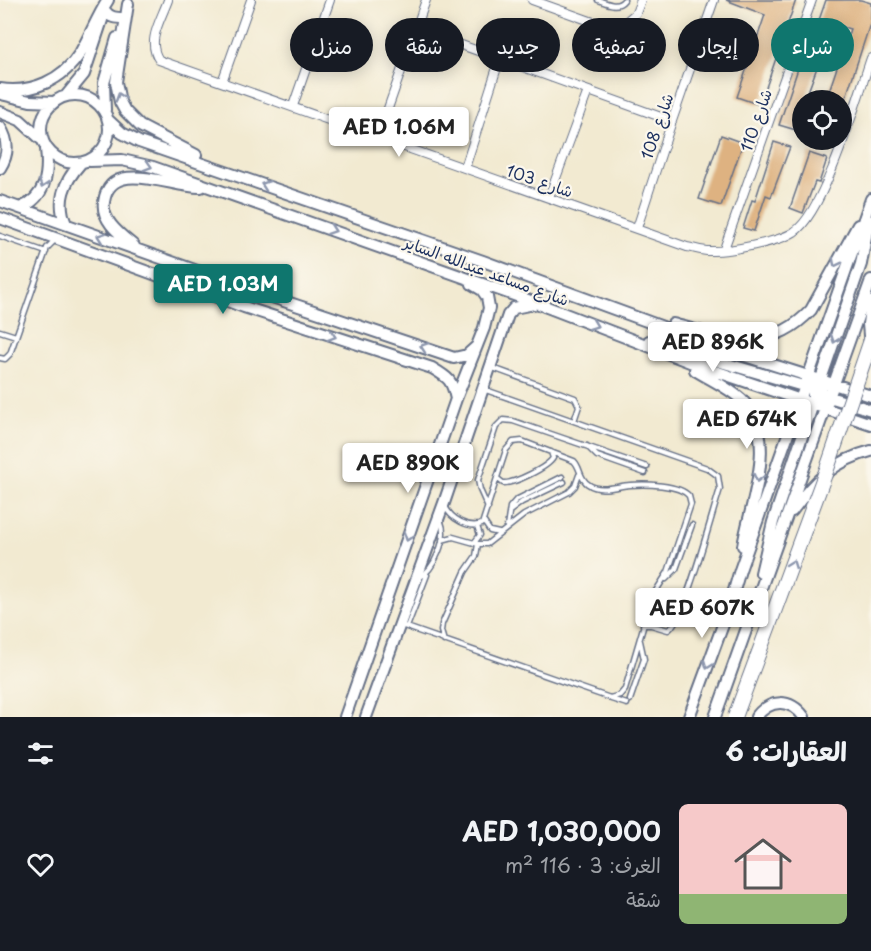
<!DOCTYPE html>
<html lang="ar">
<meta charset="utf-8">
<style>
:root{--surface:#171b24;--page:#242831;--text:#f1f3f6;--muted:#9ea1a6;--line:#363941;--accent:#0f766e}
body{margin:0;font-family:"Playpen Sans","Playpen Sans Arabic",sans-serif;background:var(--page);color:var(--text);direction:rtl;height:100vh;display:flex;flex-direction:column;font-size:22px;white-space:nowrap}
*{box-sizing:border-box;margin:0}
p{font-size:20px;color:var(--muted)}
.icon{flex:none;width:33px;height:33px;fill:none;stroke:currentColor;stroke-width:2;stroke-linecap:round;stroke-linejoin:round}
.map{position:relative;height:717px;overflow:hidden;direction:ltr}
.sheet{display:flex;flex-direction:column;background:var(--surface);flex:1}
.sheet>*{flex:none}
.banner{position:absolute;left:18px;top:18px;width:836px;height:54px;direction:rtl;display:flex;gap:12px}
.buttons{position:absolute;left:792px;top:90px;display:grid;gap:12px}
.buttons a{display:grid;place-items:center;width:60px;height:60px;border-radius:50%;background:var(--surface);box-shadow:0 3px 15px #0003;font-size:30px}
.price{position:absolute;translate:-50% -51px;padding:0 14px;border-radius:6px;background:#fff;color:#222;font-size:20px;line-height:39px;filter:drop-shadow(0 2px 3px #0008)}
.price::after{content:'';position:absolute;left:50%;top:36px;width:18px;height:14px;margin-left:-9px;background:inherit;clip-path:polygon(0 0,100% 0,50% 100%)}
.price.selected{background:var(--accent);color:#fff}
ul{padding:0;list-style:none}
li{display:flex;align-items:center;gap:18px;height:150px;padding:0 24px}
li+li{border-top:2px solid var(--line)}
li span{display:grid;place-items:center;flex:none;width:168px;height:120px;border-radius:9px;color:#555}
li>.icon{margin-inline-start:auto}
span .icon{width:72px;height:72px;fill:#fffc;stroke-width:1}
li b{font-size:26px}
h2{display:flex;justify-content:space-between;align-items:center;height:72px;padding:0 24px;font-size:26px}
.tag{padding:0 21px;border-radius:27px;background:var(--surface);box-shadow:0 3px 15px #0003;font-size:21px;line-height:54px}
.tag.selected{background:var(--accent);color:#fff}
.map>svg:first-child{display:block}
</style>
<div class="map">
<svg width="871" height="717" viewBox="0 0 871 717">
<rect width="100%" height="100%" fill="#fbf7ec"/>
<filter id="ink" filterUnits="userSpaceOnUse"><feTurbulence type="fractalNoise" baseFrequency=".0167" numOctaves="2"/><feDisplacementMap in="SourceGraphic" scale="12" xChannelSelector="R" yChannelSelector="G"/><feConvolveMatrix kernelMatrix="1 2 1 2 8 2 1 2 1" color-interpolation-filters="sRGB"/></filter>
<filter id="wash" filterUnits="userSpaceOnUse"><feTurbulence type="fractalNoise" baseFrequency=".008" numOctaves="4" result="noise"/><feDisplacementMap in="SourceGraphic" scale="24" xChannelSelector="R" yChannelSelector="G"/><feGaussianBlur stdDeviation="1.35" result="paint"/><feColorMatrix in="noise" values="0 0 0 0 0 0 0 0 0 0 0 0 0 0 0 0 0 1.4 0 .05"/><feComposite in="paint" operator="in"/></filter>
<g filter="url(#wash)">
<rect width="100%" height="100%" fill="#f2ead1"/>
<g id="blocks">
<!-- building -->
<path fill="#deb281" d="M 726,0 L 796,0 L 760,105 L 737,97 L 765,15 Z
M 826,0 L 861,0 L 871,3 L 871,21 L 845,100 L 826,100 L 850,29 L 833,24 L 805,100 L 802,100 L 802,112 L 796,130 L 779,125 L 814,21 L 818,23 Z
M 721,135 L 743,143 L 721,206 L 699,199 Z
M 774,142 L 790,147 L 771,197 L 766,195 L 754,231 L 743,228 L 752,200 L 755,201 Z
M 809,153 L 827,159 L 819,183 L 815,182 L 803,213 L 790,208 Z"/>
</g>
</g>
<g filter="url(#ink)">
<use href="#blocks" fill-opacity="0" stroke="#667086" stroke-width="1.5"/>
<g fill="none" stroke-linecap="round" stroke-linejoin="round">
<!-- lane casing -->
<g stroke="#667086" stroke-width="7">
<path id="lane" d="M 598,0 C 607,3 617,9 624,0
M 0,236 L 46,252
M 0,331 L 16,336
M 0,358 L 5,359 L 10,354 L 47,248 L 54,241
M 493,368 L 575,398 L 579,406 L 574,421
M 483,389 L 707,468 L 718,476 L 720,489 C 713,510 683,625 668,630 L 651,625 L 643,625
M 587,446 L 597,456 L 645,473
M 498,479 L 503,483 C 514,484 548,467 553,458 L 551,452
M 488,508 L 480,490 L 478,480 L 496,427 L 503,420 L 513,421 L 647,467
M 510,511 L 522,502 L 564,482
M 484,522 L 490,531 L 499,533
M 507,527 L 510,507 L 516,500 L 562,477
M 442,540 L 453,537 L 478,544 L 487,544 L 524,515 L 569,492 L 575,486 L 579,475
M 474,543 L 480,535 L 477,526
M 419,578 C 434,570 448,538 441,522
M 666,579 L 676,569 L 692,525
M 651,603 L 656,610 L 678,618
M 401,625 L 610,698 L 620,695 L 625,689 L 652,597 L 668,572 L 691,504 L 689,496 C 679,484 645,484 630,485 C 616,486 600,493 588,484 C 579,478 581,468 574,461 L 522,441 L 513,442 L 506,450 L 482,524 C 468,529 451,519 445,506
M 407,627 L 427,575
M 444,641 L 441,631 L 442,624 L 465,572 L 476,556 L 478,544
M 611,699 L 627,704
M 630,700 L 644,659 L 640,641"/>
</g>
<!-- street casing -->
<g stroke="#667086" stroke-width="10">
<path id="street" d="M 168,0 C 161,20 146,41 159,60 L 687,247 C 694,248 702,251 709,251 C 727,252 779,242 794,232 C 824,213 858,96 871,58
M 532,0 L 607,27 L 623,24 L 636,13 L 641,0
M 417,29 L 672,121
M 222,82 L 251,0
M 293,106 L 330,0
M 378,137 L 426,0
M 465,168 L 500,58
M 549,197 L 588,91
M 637,228 L 672,121 L 714,0
M 724,249 L 812,0"/>
</g>
<!-- secondary casing -->
<g stroke="#667086" stroke-width="14">
<path id="secondary" d="M 128,4 L 116,82 L 120,102 L 125,111 L 140,126 L 196,155
M 105,11 C 110,18 116,18 124,18
M 0,89 C 31,94 63,80 80,53 C 90,36 97,17 108,0
M 1,94 L 30,101 L 54,102
M41 129a34 34 0 1 1 68 0a34 34 0 1 1-68 0Z
M 66,96 L 84,74 L 102,20
M 105,110 L 104,83 L 117,38
M 0,112 L 20,120 L 41,139
M 108,120 L 122,133 L 139,142 L 483,261 L 720,348 L 871,396
M 0,127 C 9,141 9,154 0,168
M 90,161 L 122,160 L 153,167 L 539,304 L 703,367 L 871,424
M 0,201 L 251,290 L 454,358 L 467,355 L 477,346
M 20,208 C 46,198 49,174 46,149
M 0,218 L 244,307 L 432,368 C 449,378 452,380 456,399
M 66,224 C 56,201 64,182 80,164
M 134,246 C 121,235 101,221 104,202 C 110,156 174,189 201,187
M 673,324 C 725,338 769,355 811,310 L 858,225
M 649,341 L 810,388
M 870,347 L 868,324 L 871,302
M 695,370 C 711,380 728,387 742,400 C 780,437 750,502 743,546
M 823,395 L 871,410
M 823,404 L 821,379 L 861,264 L 869,220
M 792,511 C 813,482 835,460 871,451
M 761,573 L 773,522 L 813,404 L 813,392 L 809,375
M 345,717 L 456,399 L 484,328 L 489,308 L 487,297 L 482,290 L 472,284
M 366,717 L 444,503 L 508,315 L 514,308 L 534,304
M 689,717 L 728,611 L 740,570 L 871,199
M 715,717 L 871,280
M 756,717 C 770,699 790,698 804,717"/>
</g>
<!-- lane -->
<use href="#lane" stroke="#fff" stroke-width="4"/>
<!-- street -->
<use href="#street" stroke="#fff" stroke-width="8"/>
<!-- secondary -->
<use href="#secondary" stroke="#fff" stroke-width="10"/>
<!-- highway-bridge casing -->
<g stroke="#667086" stroke-width="16" stroke-linecap="butt">
<path id="highway-bridge" d="M 735,717 L 828,466 L 871,340"/>
</g>
<!-- highway-bridge -->
<use href="#highway-bridge" stroke="#fff" stroke-width="14"/>
</g>
<!-- one-way arrows -->
<defs><path id="oneway-chevron" d="M-2-3.5L2.5 0L-2 3.5" fill="none" stroke-width="1.6" stroke-linecap="round" stroke-linejoin="round" transform="scale(1.5)"/></defs>
<g stroke="#8d97ae">
<use href="#oneway-chevron" transform="translate(120 97) rotate(-108)"/>
<use href="#oneway-chevron" transform="translate(148 166) rotate(17)"/>
<use href="#oneway-chevron" transform="translate(43 184) rotate(109)"/>
<use href="#oneway-chevron" transform="translate(265 185) rotate(-161)"/>
<use href="#oneway-chevron" transform="translate(332 230) rotate(19)"/>
<use href="#oneway-chevron" transform="translate(101 237) rotate(-160)"/>
<use href="#oneway-chevron" transform="translate(836 263) rotate(117)"/>
<use href="#oneway-chevron" transform="translate(594 325) rotate(21)"/>
<use href="#oneway-chevron" transform="translate(332 336) rotate(18)"/>
<use href="#oneway-chevron" transform="translate(835 339) rotate(109)"/>
<use href="#oneway-chevron" transform="translate(424 347) rotate(-161)"/>
<use href="#oneway-chevron" transform="translate(758 478) rotate(104)"/>
<use href="#oneway-chevron" transform="translate(408 537) rotate(109)"/>
<use href="#oneway-chevron" transform="translate(792 564) rotate(-70)"/>
<use href="#oneway-chevron" transform="translate(708 665) rotate(110)"/>
</g>
</g>
<g text-anchor="middle" dominant-baseline="central" stroke-width="4.5" stroke-linejoin="round" paint-order="stroke">
<!-- street labels -->
<g font-size="16" fill="#1b2f5e" stroke="#fbf7ec">
<text transform="translate(755 120) rotate(-71)">شارع 110</text>
<text transform="translate(656 126) rotate(-71)">شارع 108</text>
<text transform="translate(540 180) rotate(19)">شارع 103</text>
<text transform="translate(487 270) rotate(20)">شارع مساعد عبدالله الساير</text>
</g>
</g>
</svg>
<div class="buttons">
<a><svg class="icon" aria-label="locate" viewBox="0 0 24 24"><circle cx="12" cy="12" r="6"/><path d="M12 2v4M12 18v4M2 12h4M18 12h4"/></svg></a>
</div>
<b class="price" style="left:399px;top:158px">AED 1.06M</b>
<b class="price selected" style="left:223px;top:315px">AED 1.03M</b>
<b class="price" style="left:713px;top:373px">AED 896K</b>
<b class="price" style="left:747px;top:450px">AED 674K</b>
<b class="price" style="left:408px;top:494px">AED 890K</b>
<b class="price" style="left:702px;top:639px">AED 607K</b>
<div class="banner">
<a class="tag selected">شراء</a>
<a class="tag">إيجار</a>
<a class="tag">تصفية</a>
<a class="tag">جديد</a>
<a class="tag">شقة</a>
<a class="tag">منزل</a>
</div>
</div>
<section class="sheet">
<h2>العقارات: 6<svg class="icon" aria-label="filters" viewBox="0 0 24 24"><path d="M4 7h16M4 17h16"/><circle cx="9" cy="7" r="2"/><circle cx="15" cy="17" r="2"/></svg></h2>
<ul>
<li><span style="background:linear-gradient(#f6c9c9 75%,#8fb573 0)"><svg class="icon" aria-label="home" viewBox="0 0 24 24"><path d="M3 11l9-7 9 7M6 9v11h12V9"/></svg></span><div><b>AED 1,030,000</b><p>الغرف: 3 · 116 m²</p><p>شقة</p></div><svg class="icon" aria-label="heart" viewBox="0 0 24 24"><path d="M12 20l-8-8c-3-5 5-10 8-4 3-6 11-1 8 4z"/></svg></li>
</ul>
</section>
